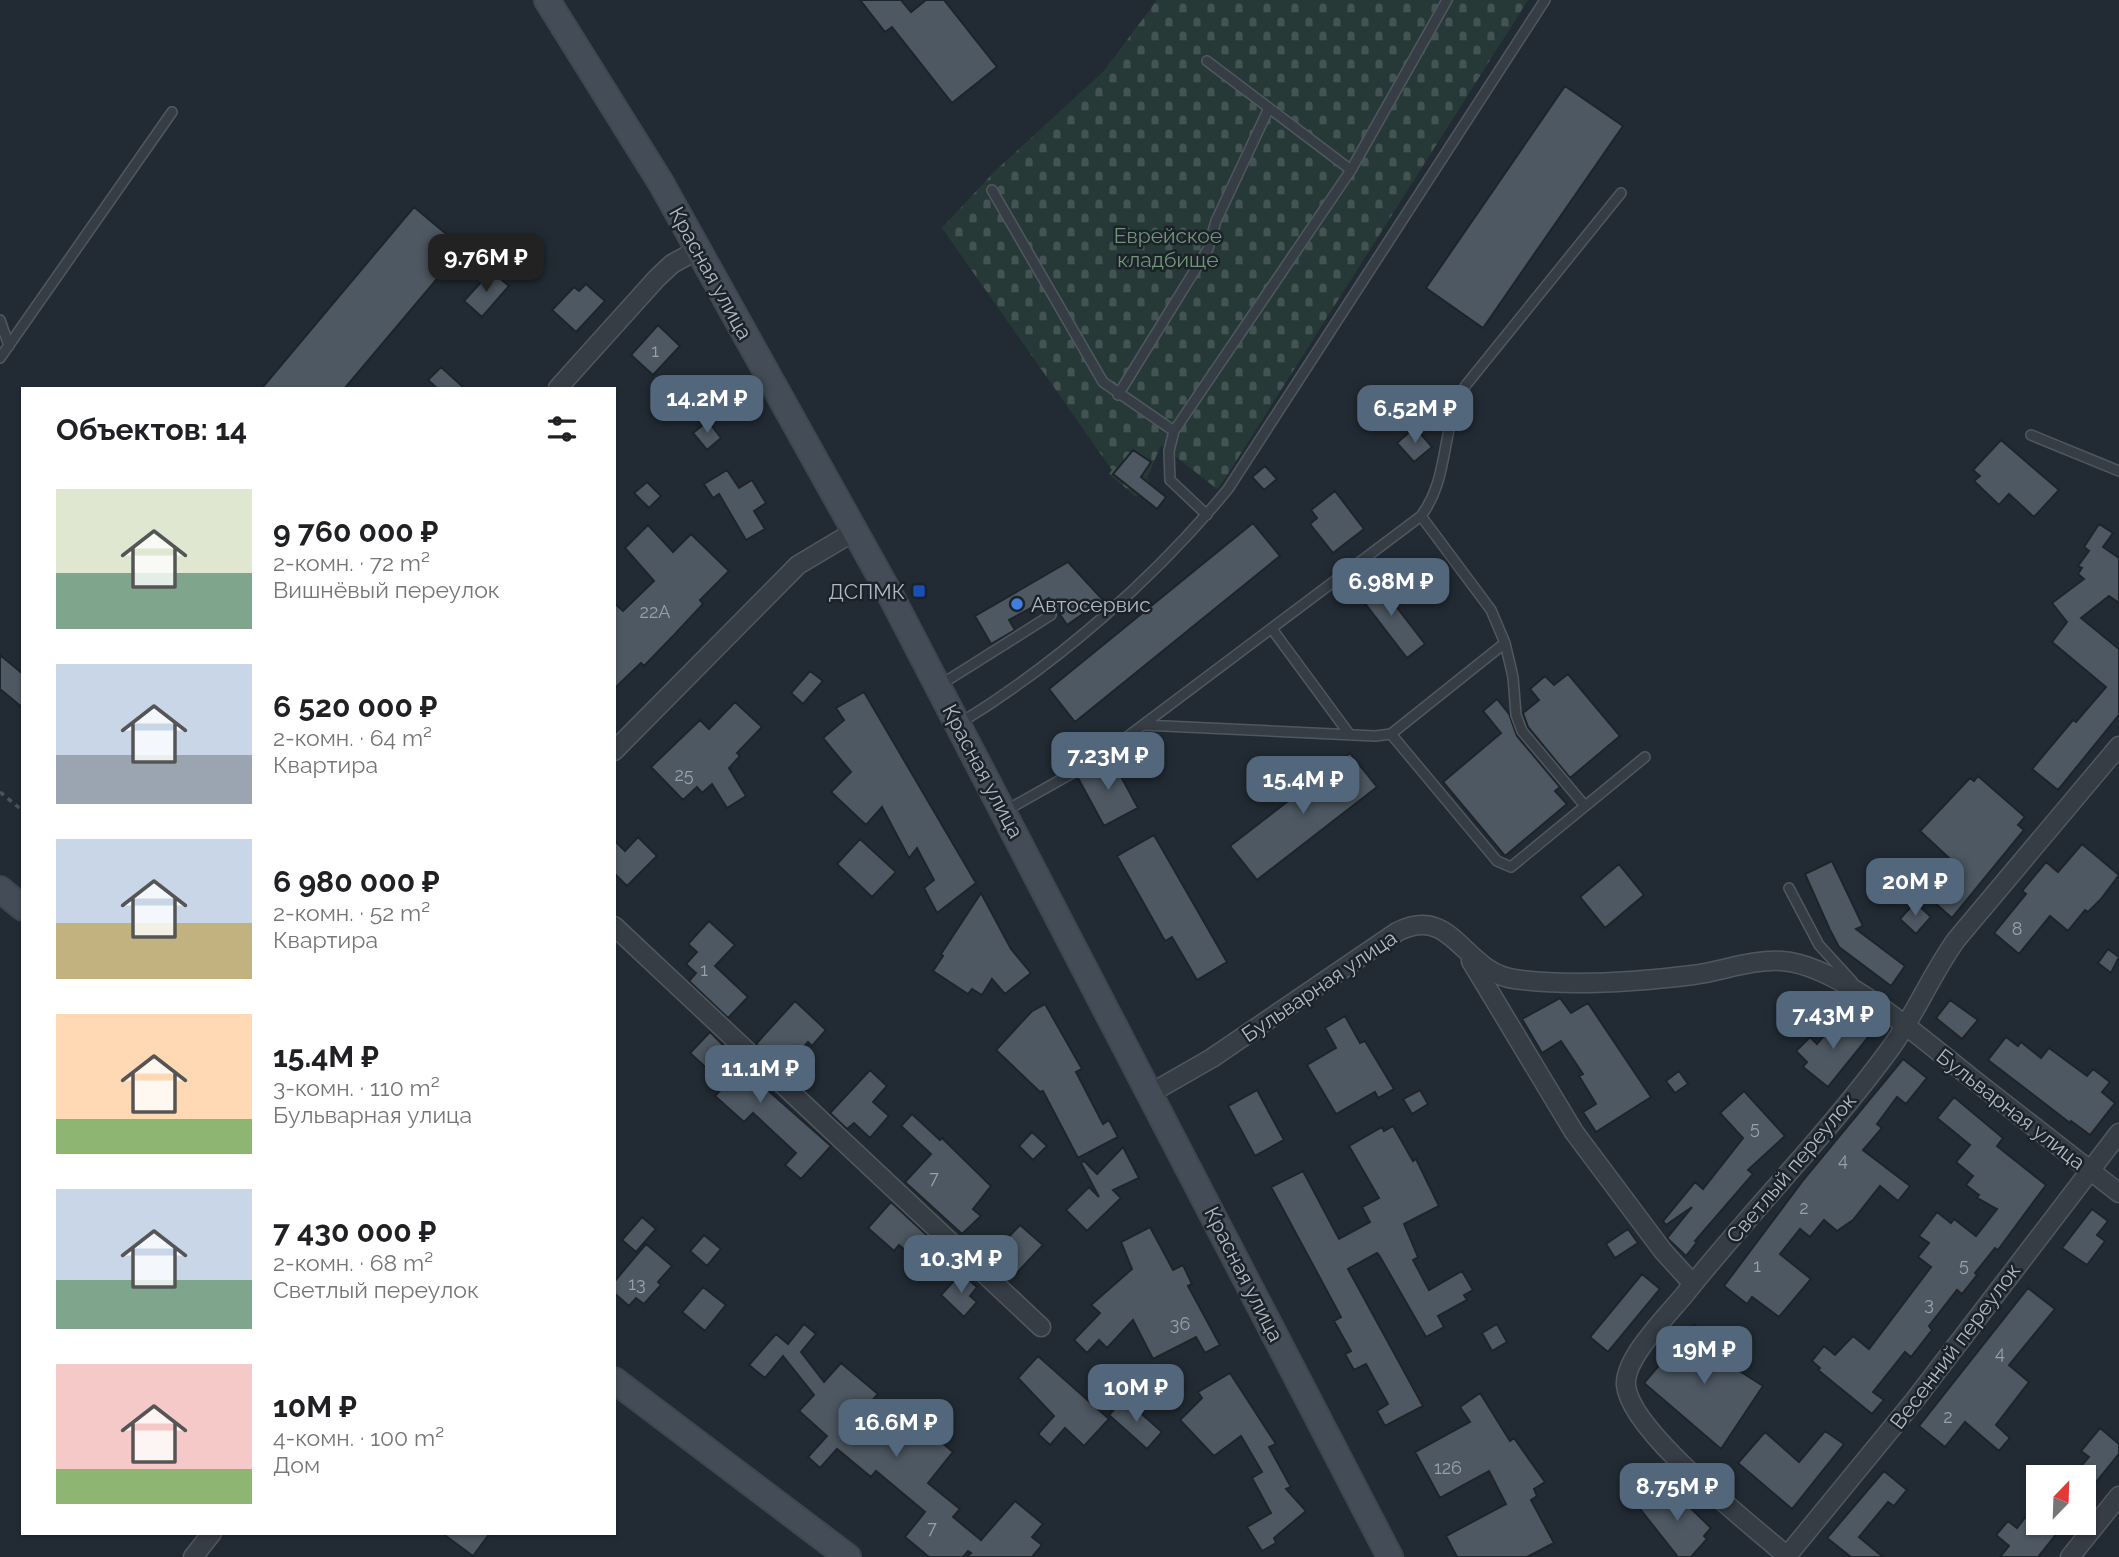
<!DOCTYPE html>
<html lang="ru">
<meta charset="utf-8">
<style>
:root{--surface:#fff;--page:#f2f2f2;--text:#202124;--muted:#757577;--accent:#52667c}
body{margin:0;font-family:Raleway,sans-serif;background:var(--page);color:var(--text);height:100vh;display:flex;flex-direction:column;font-size:26px;white-space:nowrap}
*{box-sizing:border-box;margin:0}
p{font-size:23px;color:var(--muted)}
.icon{flex:none;width:38px;height:38px;fill:none;stroke:currentColor;stroke-width:2;stroke-linecap:round;stroke-linejoin:round}
.map{position:relative;flex:1;overflow:hidden}
.details{position:absolute;left:21px;top:387px;width:595px;height:1148px;display:flex;flex-direction:column;background:var(--surface);border-radius:0px;box-shadow:0 2px 5px #0004}
.details>*{flex:none}
.needle{width:46px;rotate:23deg}
.controls{position:absolute;left:2026px;top:1465px;display:grid;gap:14px}
.controls a{display:grid;place-items:center;width:70px;height:70px;border-radius:0px;background:var(--surface);box-shadow:0 2px 5px #0004;font-size:35px}
.price{position:absolute;translate:-50% -60px;padding:0 16px;border-radius:14px;background:var(--accent);color:#fff;font-size:23px;line-height:46px;filter:drop-shadow(0 2px 4px #0008)}
.price::after{content:'';position:absolute;left:50%;top:42px;width:21px;height:16px;margin-left:-10px;background:inherit;clip-path:polygon(0 0,100% 0,50% 100%)}
.price.current{background:#222;color:#fff}
ul{padding:0;list-style:none}
li{display:flex;align-items:center;gap:21px;height:175px;padding:0 35px}
li span{display:grid;place-items:center;flex:none;width:196px;height:140px;border-radius:0px;color:#555}
li>.icon{margin-inline-start:auto}
span .icon{width:84px;height:84px;fill:#fffc;stroke-width:1}
li b{font-size:30px}
h2{display:flex;justify-content:space-between;align-items:center;height:84px;padding:0 35px;font-size:30px}
.map>svg:first-child{display:block}
</style>
<div class="map">
<svg width="2119" height="1557" viewBox="0 0 2119 1557">
<defs>
<pattern id="cemetery-stones" width="16" height="16" patternUnits="userSpaceOnUse" patternTransform="scale(1.75)"><rect width="16" height="16" fill="#273937"/><path d="M2 7V4a2 2 0 0 1 4 0v3zM10 15v-3a2 2 0 0 1 4 0v3z" fill="#445452"/></pattern>
</defs>
<rect width="100%" height="100%" fill="#222b34"/>
<!-- cemetery -->
<path fill="url(#cemetery-stones)" d="M 1157,0 L 1528,0 L 1224,480 L 1217,489 L 1161,445 L 1147,478 L 1149,481 L 1136,497 L 1109,474 L 1112,470 L 942,228 L 995,171 L 1104,71 Z"/>
<!-- building -->
<path fill="#4e5862" stroke="#1d242b" stroke-width="2" d="M 860,0 L 901,0 L 911,12 L 926,0 L 944,0 L 997,67 L 952,103 L 892,27 L 885,32 Z
M 1565,86 L 1623,126 L 1483,328 L 1426,288 Z
M 414,207 L 463,248 L 345,388 L 262,388 Z
M 491,271 L 509,286 L 482,317 L 464,301 Z
M 586,284 L 605,301 L 576,332 L 552,310 L 574,287 L 579,291 Z
M 658,325 L 680,346 L 653,375 L 631,355 Z
M 441,367 L 464,388 L 437,388 L 428,380 Z
M 708,421 L 721,438 L 707,450 L 693,433 Z
M 1415,427 L 1432,447 L 1414,462 L 1397,443 Z
M 2001,440 L 2059,490 L 2034,517 L 2009,494 L 1999,505 L 1974,481 L 1980,476 L 1973,470 Z
M 1133,450 L 1151,462 L 1141,477 L 1166,497 L 1157,509 L 1113,474 Z
M 1265,466 L 1277,479 L 1264,490 L 1252,477 Z
M 727,470 L 739,488 L 752,480 L 766,503 L 754,511 L 765,529 L 746,540 L 719,494 L 713,498 L 704,484 Z
M 647,482 L 661,496 L 649,508 L 634,493 Z
M 1335,491 L 1364,529 L 1333,553 L 1310,524 L 1317,518 L 1311,510 Z
M 1253,523 L 1280,556 L 1075,722 L 1049,689 Z
M 2099,524 L 2113,533 L 2103,547 L 2119,558 L 2119,603 L 2109,596 L 2081,618 L 2119,649 L 2119,715 L 2058,790 L 2032,769 L 2073,720 L 2076,722 L 2106,687 L 2052,642 L 2067,622 L 2052,603 L 2084,579 L 2078,574 L 2082,568 L 2078,566 L 2089,551 L 2084,547 Z
M 648,525 L 673,552 L 691,534 L 729,571 L 700,600 L 703,604 L 674,635 L 644,666 L 641,663 L 614,689 L 614,603 L 623,611 L 654,581 L 625,548 Z
M 1068,562 L 1103,600 L 1067,625 L 1049,598 L 1009,620 L 1015,630 L 991,644 L 975,616 Z
M 1375,579 L 1425,644 L 1407,658 L 1357,593 Z
M 0,655 L 23,674 L 23,708 L 0,689 Z
M 810,671 L 823,681 L 803,704 L 791,693 Z
M 1568,674 L 1620,736 L 1570,778 L 1528,727 L 1523,713 L 1539,700 L 1530,689 L 1545,676 L 1554,685 Z
M 864,692 L 976,883 L 937,913 L 924,888 L 934,880 L 917,848 L 909,858 L 882,807 L 866,825 L 831,792 L 851,772 L 823,738 L 844,720 L 836,708 Z
M 1497,699 L 1509,714 L 1517,736 L 1560,787 L 1555,791 L 1567,804 L 1505,856 L 1443,782 L 1501,733 L 1483,711 Z
M 735,702 L 762,727 L 737,753 L 740,756 L 729,768 L 746,796 L 727,808 L 712,784 L 702,793 L 697,787 L 683,800 L 651,767 L 700,720 L 709,729 Z
M 1350,753 L 1377,787 L 1257,880 L 1230,846 Z
M 1111,758 L 1138,808 L 1104,826 L 1078,778 Z
M 1978,776 L 2025,817 L 2018,825 L 2024,830 L 1952,918 L 1935,903 L 1962,870 L 1920,831 L 1970,778 L 1974,781 Z
M 1154,835 L 1227,962 L 1197,980 L 1172,937 L 1165,941 L 1117,856 Z
M 638,837 L 657,856 L 627,886 L 614,873 L 614,840 L 625,851 Z
M 860,839 L 896,872 L 872,897 L 837,864 Z
M 2082,844 L 2119,875 L 2101,899 L 2088,912 L 2085,910 L 2068,931 L 2050,916 L 2019,954 L 1994,933 L 2026,894 L 2022,891 L 2046,862 L 2058,872 Z
M 1832,861 L 1863,926 L 1856,929 L 1905,966 L 1891,986 L 1839,947 L 1830,930 L 1805,874 Z
M 1619,864 L 1644,895 L 1605,928 L 1580,897 Z
M 981,893 L 1011,949 L 1031,973 L 1005,994 L 992,979 L 982,995 L 972,989 L 968,994 L 933,971 L 943,956 L 941,954 Z
M 1915,902 L 1931,917 L 1916,934 L 1900,919 Z
M 709,921 L 735,945 L 715,966 L 748,997 L 728,1018 L 689,981 L 696,973 L 686,964 L 697,952 L 688,944 Z
M 2108,949 L 2119,957 L 2111,973 L 2098,963 Z
M 1560,998 L 1571,1013 L 1588,1003 L 1651,1097 L 1596,1132 L 1583,1112 L 1596,1104 L 1579,1076 L 1583,1074 L 1561,1041 L 1542,1053 L 1522,1019 Z
M 1950,1000 L 1978,1020 L 1962,1039 L 1936,1018 Z
M 795,1001 L 826,1030 L 812,1046 L 808,1042 L 802,1049 L 799,1046 L 786,1061 L 779,1054 L 773,1060 L 756,1044 Z
M 1045,1004 L 1082,1069 L 1076,1072 L 1103,1124 L 1109,1120 L 1118,1137 L 1078,1158 L 1043,1091 L 1040,1092 L 996,1050 L 1032,1011 Z
M 1345,1016 L 1360,1043 L 1365,1041 L 1394,1089 L 1378,1098 L 1375,1092 L 1336,1114 L 1307,1065 L 1336,1048 L 1325,1028 Z
M 1847,1016 L 1870,1035 L 1828,1087 L 1803,1067 L 1807,1062 L 1796,1051 L 1810,1037 L 1817,1044 L 1833,1025 L 1837,1028 Z
M 710,1032 L 771,1093 L 831,1146 L 801,1179 L 785,1165 L 796,1153 L 753,1113 L 744,1122 L 715,1096 L 725,1085 L 690,1053 Z
M 2006,1037 L 2018,1046 L 2021,1042 L 2041,1058 L 2049,1048 L 2087,1076 L 2093,1069 L 2110,1082 L 2102,1092 L 2115,1103 L 2090,1135 L 2071,1121 L 2070,1123 L 1988,1060 Z
M 1903,1059 L 1927,1078 L 1906,1104 L 1897,1097 L 1877,1124 L 1882,1128 L 1863,1150 L 1910,1186 L 1898,1201 L 1880,1186 L 1853,1220 L 1837,1231 L 1824,1220 L 1810,1237 L 1800,1229 L 1780,1254 L 1811,1279 L 1779,1317 L 1752,1297 L 1747,1304 L 1724,1286 L 1804,1179 Z
M 870,1070 L 887,1086 L 873,1102 L 889,1116 L 870,1138 L 854,1123 L 847,1129 L 830,1113 Z
M 1679,1071 L 1688,1084 L 1675,1093 L 1666,1081 Z
M 1257,1090 L 1284,1140 L 1255,1156 L 1228,1106 Z
M 1420,1090 L 1428,1104 L 1412,1114 L 1403,1099 Z
M 1744,1091 L 1785,1136 L 1748,1170 L 1753,1174 L 1695,1241 L 1697,1242 L 1686,1256 L 1667,1238 L 1692,1207 L 1666,1225 L 1663,1221 L 1695,1182 L 1703,1189 L 1743,1138 L 1720,1113 Z
M 1954,1097 L 2003,1138 L 1997,1146 L 2046,1185 L 1998,1250 L 1995,1248 L 1975,1273 L 1977,1275 L 1962,1294 L 1957,1290 L 1929,1326 L 1932,1330 L 1911,1357 L 1905,1352 L 1873,1392 L 1884,1400 L 1872,1414 L 1818,1370 L 1820,1368 L 1812,1361 L 1824,1346 L 1835,1355 L 1853,1336 L 1869,1349 L 1931,1267 L 1918,1257 L 1929,1243 L 1919,1236 L 1937,1212 L 1951,1223 L 1954,1219 L 1976,1236 L 1997,1209 L 1977,1198 L 1979,1195 L 1966,1185 L 1973,1176 L 1956,1162 L 1970,1145 L 1937,1118 Z
M 912,1114 L 940,1140 L 942,1138 L 991,1186 L 973,1209 L 981,1216 L 962,1234 L 905,1182 L 931,1154 L 901,1126 Z
M 1393,1126 L 1413,1161 L 1416,1159 L 1439,1206 L 1404,1224 L 1418,1257 L 1413,1260 L 1429,1290 L 1462,1271 L 1473,1290 L 1464,1295 L 1467,1300 L 1438,1316 L 1444,1327 L 1426,1337 L 1379,1255 L 1377,1253 L 1348,1269 L 1423,1406 L 1385,1426 L 1377,1411 L 1388,1404 L 1366,1364 L 1354,1370 L 1345,1354 L 1351,1351 L 1334,1321 L 1341,1317 L 1271,1187 L 1303,1171 L 1339,1239 L 1370,1222 L 1362,1207 L 1379,1198 L 1349,1146 L 1382,1127 L 1384,1131 Z
M 1032,1132 L 1047,1146 L 1033,1160 L 1019,1146 Z
M 1123,1147 L 1139,1178 L 1113,1190 L 1121,1198 L 1087,1231 L 1066,1210 L 1089,1187 L 1099,1197 L 1081,1163 L 1084,1161 L 1097,1174 Z
M 891,1202 L 932,1240 L 921,1253 L 917,1249 L 911,1256 L 899,1245 L 894,1251 L 868,1228 Z
M 2092,1209 L 2108,1221 L 2097,1235 L 2105,1241 L 2087,1265 L 2062,1248 Z
M 642,1217 L 656,1229 L 636,1252 L 622,1240 Z
M 1020,1225 L 1043,1245 L 1013,1277 L 991,1256 Z
M 1150,1227 L 1173,1270 L 1183,1265 L 1192,1284 L 1188,1286 L 1220,1345 L 1205,1353 L 1196,1337 L 1153,1359 L 1133,1320 L 1107,1348 L 1099,1340 L 1087,1353 L 1074,1340 L 1100,1313 L 1091,1305 L 1132,1269 L 1121,1242 Z
M 1628,1229 L 1638,1243 L 1615,1258 L 1606,1244 Z
M 704,1235 L 721,1249 L 707,1266 L 690,1251 Z
M 646,1244 L 672,1266 L 658,1282 L 661,1285 L 644,1304 L 636,1298 L 629,1306 L 614,1293 L 614,1282 Z
M 961,1273 L 977,1287 L 970,1296 L 977,1302 L 964,1317 L 941,1295 Z
M 1642,1274 L 1660,1289 L 1608,1352 L 1590,1337 Z
M 703,1287 L 726,1305 L 705,1331 L 682,1312 Z
M 2028,1288 L 2055,1309 L 2009,1365 L 2029,1382 L 1996,1425 L 2010,1438 L 1999,1451 L 1965,1422 L 1945,1447 L 1919,1426 Z
M 804,1324 L 816,1334 L 801,1352 L 824,1382 L 841,1363 L 878,1394 L 856,1419 L 880,1440 L 882,1437 L 892,1445 L 914,1419 L 953,1452 L 928,1483 L 960,1509 L 953,1517 L 981,1540 L 1015,1501 L 1043,1524 L 1032,1537 L 1042,1545 L 1032,1557 L 967,1557 L 971,1553 L 968,1551 L 963,1557 L 929,1557 L 905,1537 L 925,1512 L 876,1471 L 871,1477 L 837,1449 L 820,1468 L 808,1457 L 827,1436 L 799,1411 L 814,1395 L 783,1356 L 765,1378 L 749,1365 L 776,1334 L 788,1344 Z
M 1497,1324 L 1507,1342 L 1492,1351 L 1482,1333 Z
M 1694,1324 L 1730,1353 L 1724,1361 L 1763,1386 L 1721,1449 L 1644,1383 Z
M 1038,1356 L 1109,1419 L 1084,1446 L 1065,1428 L 1050,1445 L 1038,1434 L 1054,1416 L 1018,1378 Z
M 1230,1373 L 1276,1444 L 1269,1447 L 1291,1487 L 1286,1489 L 1306,1511 L 1274,1538 L 1276,1543 L 1262,1551 L 1247,1527 L 1271,1513 L 1252,1478 L 1262,1472 L 1241,1436 L 1214,1456 L 1180,1420 L 1202,1398 L 1198,1392 Z
M 1480,1393 L 1510,1441 L 1514,1438 L 1545,1482 L 1534,1489 L 1537,1496 L 1531,1500 L 1554,1543 L 1527,1557 L 1457,1557 L 1446,1536 L 1506,1504 L 1489,1471 L 1440,1498 L 1415,1452 L 1470,1422 L 1460,1407 Z
M 1124,1398 L 1162,1432 L 1147,1449 L 1109,1415 Z
M 2100,1428 L 2119,1444 L 2119,1454 L 2093,1486 L 2076,1472 L 2089,1457 L 2081,1451 Z
M 1825,1431 L 1844,1444 L 1792,1509 L 1738,1463 L 1765,1432 L 1799,1462 Z
M 1884,1471 L 1907,1490 L 1894,1506 L 1888,1502 L 1859,1537 L 1883,1557 L 1851,1557 L 1827,1538 Z
M 1669,1487 L 1711,1528 L 1704,1536 L 1707,1539 L 1691,1557 L 1678,1557 L 1640,1509 Z
M 2039,1500 L 2039,1522 L 2066,1522 L 2038,1557 L 2000,1557 L 2009,1546 L 1996,1535 L 2008,1521 L 2017,1528 Z
M 442,1533 L 490,1533 L 473,1556 Z"/>
<g fill="none" stroke-linecap="round" stroke-linejoin="round">
<!-- lane casing -->
<g stroke="#50585f" stroke-width="12">
<path id="lane" d="M 1207,61 L 1351,170
M 992,190 L 1103,382 L 1174,431 L 1169,451 L 1170,480 L 1207,515
M 0,320 L 9,346
M 0,358 L 172,112
M 1118,395 L 1208,249 L 1216,221 L 1269,108
M 1174,431 L 1351,170 L 1447,0
M 2031,435 L 2119,471
M 1272,629 L 1350,735
M 1505,643 L 1513,677 L 1516,715 L 1522,731 L 1585,806
M 940,685 L 1051,615
M 960,723 C 1058,663 1155,578 1228,489 L 1545,0
M 1143,725 L 1375,736 L 1391,734 L 1505,643 L 1491,610 L 1421,516
M 1391,734 L 1497,861 L 1511,867 L 1645,757
M 1005,811 L 1099,758 L 1421,516 C 1451,476 1439,429 1466,385 L 1621,193
M 1789,888 L 1819,945 L 1852,981"/>
</g>
<!-- street casing -->
<g stroke="#50585f" stroke-width="21">
<path id="street" d="M 558,388 L 657,278 L 672,264 L 699,249
M 614,751 L 798,565 L 855,531
M 614,926 L 1041,1327
M 1471,961 L 1574,1132 L 1663,1251 L 1693,1284
M 1151,1093 L 1212,1058 L 1397,932 C 1453,903 1463,972 1514,979 C 1571,987 1636,982 1693,975 C 1722,971 1753,959 1782,961 C 1840,965 1923,1040 1969,1076 C 2019,1115 2069,1154 2119,1193
M 1787,1556 L 1914,1401 L 2119,1133
M 193,1557 L 212,1533
M 1788,1557 C 1751,1524 1630,1432 1626,1385 C 1624,1358 1668,1315 1685,1294 C 1751,1211 1827,1135 1890,1049 C 1915,1015 1931,975 1956,940 L 2119,746
M 2070,1557 L 2119,1496"/>
</g>
<!-- secondary casing -->
<g stroke="#3f464e" stroke-width="28">
<path id="secondary" d="M 547,0 L 661,183 L 892,598 L 1390,1557
M 0,889 L 23,908
M 614,1380 L 848,1557"/>
</g>
<!-- path -->
<path stroke="#465656" stroke-width="3.5" stroke-dasharray="5 5" stroke-linecap="butt" d="M 0,792 L 23,811"/>
<!-- lane -->
<use href="#lane" stroke="#363d45" stroke-width="9"/>
<!-- street -->
<use href="#street" stroke="#363d45" stroke-width="18"/>
<!-- secondary -->
<use href="#secondary" stroke="#444d57" stroke-width="24"/>
</g>
<!-- markers -->
<rect fill="#1a4fb4" stroke="#1b2229" stroke-width="2.5" x="912" y="584" width="14" height="14" rx="3.5"/>
<circle fill="#3f7fe0" stroke="#1b2229" stroke-width="2.5" cx="1017" cy="604" r="7"/>
<g text-anchor="middle" dominant-baseline="central" stroke-width="5" stroke-linejoin="round" paint-order="stroke">
<!-- number labels -->
<g font-size="18" fill="#98a0a9">
<text x="655" y="350">1</text>
<text x="655" y="611">22А</text>
<text x="684" y="774">25</text>
<text x="2017" y="928">8</text>
<text x="704" y="969">1</text>
<text x="1755" y="1127">5</text>
<text x="1843" y="1159">4</text>
<text x="934" y="1177">7</text>
<text x="1804" y="1207">2</text>
<text x="1964" y="1264">5</text>
<text x="1757" y="1265">1</text>
<text x="637" y="1283">13</text>
<text x="1929" y="1303">3</text>
<text x="1180" y="1323">36</text>
<text x="2000" y="1352">4</text>
<text x="1948" y="1416">2</text>
<text x="1448" y="1467">126</text>
<text x="932" y="1527">7</text>
</g>
<!-- park labels -->
<g font-size="21" fill="#729477" stroke="#1b2229">
<text x="1168" y="235">Еврейское<tspan x="1168" dy="24">кладбище</tspan></text>
</g>
<!-- street labels -->
<g font-size="21" fill="#b0b8c1" stroke="#1b2229">
<text transform="translate(711 273) rotate(61)">Красная улица</text>
<text transform="translate(983 771) rotate(62)">Красная улица</text>
<text transform="translate(1319 986) rotate(-34)">Бульварная улица</text>
<text transform="translate(2011 1109) rotate(38)">Бульварная улица</text>
<text transform="translate(1791 1168) rotate(-50)">Светлый переулок</text>
<text transform="translate(1244 1274) rotate(63)">Красная улица</text>
<text transform="translate(1955 1346) rotate(-53)">Весенний переулок</text>
</g>
<!-- poi labels -->
<g font-size="21" fill="#b0b8c1" stroke="#1b2229" text-anchor="end">
<text x="905" y="591">ДСПМК</text>
<text x="1031" y="604" text-anchor="start">Автосервис</text>
</g>
</g>
</svg>
<div class="controls">
<a><svg class="needle" viewBox="-14 -14 28 28"><path d="M0-13l5 13h-10z" fill="#e53935"/><path d="M0 13l5-13h-10z" fill="#757577"/></svg></a>
</div>
<b class="price current" style="left:486px;top:294px">9.76M ₽</b>
<b class="price" style="left:707px;top:435px">14.2M ₽</b>
<b class="price" style="left:1415px;top:445px">6.52M ₽</b>
<b class="price" style="left:1391px;top:618px">6.98M ₽</b>
<b class="price" style="left:1108px;top:792px">7.23M ₽</b>
<b class="price" style="left:1303px;top:816px">15.4M ₽</b>
<b class="price" style="left:1915px;top:918px">20M ₽</b>
<b class="price" style="left:1833px;top:1051px">7.43M ₽</b>
<b class="price" style="left:760px;top:1105px">11.1M ₽</b>
<b class="price" style="left:961px;top:1295px">10.3M ₽</b>
<b class="price" style="left:1704px;top:1386px">19M ₽</b>
<b class="price" style="left:1136px;top:1424px">10M ₽</b>
<b class="price" style="left:896px;top:1459px">16.6M ₽</b>
<b class="price" style="left:1677px;top:1523px">8.75M ₽</b>
<section class="details">
<h2>Объектов: 14<svg class="icon" aria-label="filters" viewBox="0 0 24 24"><path d="M4 7h16M4 17h16"/><circle cx="9" cy="7" r="2"/><circle cx="15" cy="17" r="2"/></svg></h2>
<ul>
<li><span style="background:linear-gradient(#dfe7d0 60%,#7fa58c 0)"><svg class="icon" aria-label="home" viewBox="0 0 24 24"><path d="M3 11l9-7 9 7M6 9v11h12V9"/></svg></span><div><b>9 760 000 ₽</b><p>2-комн. · 72 m²</p><p>Вишнёвый переулок</p></div></li>
<li><span style="background:linear-gradient(#c9d6e8 65%,#9aa5b1 0)"><svg class="icon" aria-label="home" viewBox="0 0 24 24"><path d="M3 11l9-7 9 7M6 9v11h12V9"/></svg></span><div><b>6 520 000 ₽</b><p>2-комн. · 64 m²</p><p>Квартира</p></div></li>
<li><span style="background:linear-gradient(#c9d6e8 60%,#c2b280 0)"><svg class="icon" aria-label="home" viewBox="0 0 24 24"><path d="M3 11l9-7 9 7M6 9v11h12V9"/></svg></span><div><b>6 980 000 ₽</b><p>2-комн. · 52 m²</p><p>Квартира</p></div></li>
<li><span style="background:linear-gradient(#ffd9b3 75%,#8fb573 0)"><svg class="icon" aria-label="home" viewBox="0 0 24 24"><path d="M3 11l9-7 9 7M6 9v11h12V9"/></svg></span><div><b>15.4M ₽</b><p>3-комн. · 110 m²</p><p>Бульварная улица</p></div></li>
<li><span style="background:linear-gradient(#c9d6e8 65%,#7fa58c 0)"><svg class="icon" aria-label="home" viewBox="0 0 24 24"><path d="M3 11l9-7 9 7M6 9v11h12V9"/></svg></span><div><b>7 430 000 ₽</b><p>2-комн. · 68 m²</p><p>Светлый переулок</p></div></li>
<li><span style="background:linear-gradient(#f6c9c9 75%,#8fb573 0)"><svg class="icon" aria-label="home" viewBox="0 0 24 24"><path d="M3 11l9-7 9 7M6 9v11h12V9"/></svg></span><div><b>10M ₽</b><p>4-комн. · 100 m²</p><p>Дом</p></div></li>
</ul>
</section>
</div>
